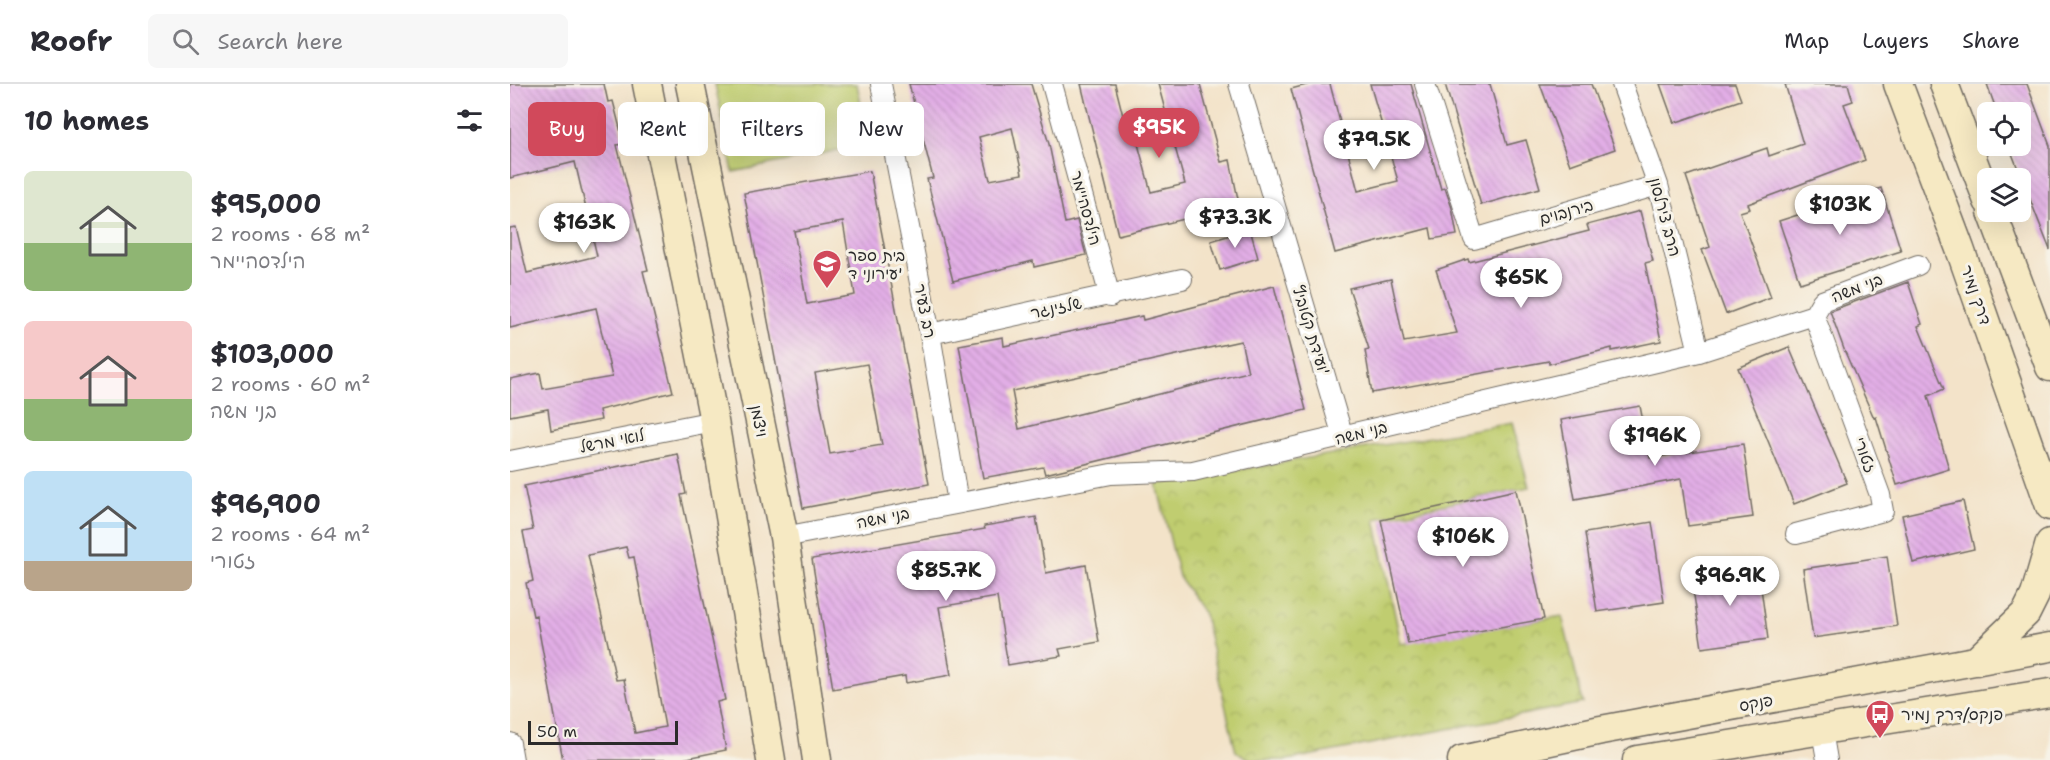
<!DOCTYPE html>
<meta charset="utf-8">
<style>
:root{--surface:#fff;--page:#f7f7f7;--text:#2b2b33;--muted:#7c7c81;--line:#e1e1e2;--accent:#d1495b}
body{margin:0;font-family:"Shantell Sans","Playpen Sans Hebrew",sans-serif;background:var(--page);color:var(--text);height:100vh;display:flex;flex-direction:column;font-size:22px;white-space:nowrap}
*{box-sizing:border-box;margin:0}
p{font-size:20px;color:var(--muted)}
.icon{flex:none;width:33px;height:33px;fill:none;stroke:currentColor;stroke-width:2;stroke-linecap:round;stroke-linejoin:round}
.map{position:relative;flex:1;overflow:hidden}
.drawer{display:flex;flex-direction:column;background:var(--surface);width:510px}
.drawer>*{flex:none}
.banner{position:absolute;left:18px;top:18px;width:570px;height:54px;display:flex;gap:12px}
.tools{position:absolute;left:1467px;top:18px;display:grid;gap:12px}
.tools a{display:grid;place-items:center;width:54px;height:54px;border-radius:9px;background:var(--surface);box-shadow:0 6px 24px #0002;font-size:30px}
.scale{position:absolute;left:18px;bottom:15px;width:150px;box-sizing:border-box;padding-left:6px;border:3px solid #2b2b2b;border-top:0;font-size:16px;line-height:21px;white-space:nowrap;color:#2b2b2b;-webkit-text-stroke:4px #f7f3e8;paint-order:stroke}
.price{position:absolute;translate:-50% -51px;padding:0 14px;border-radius:21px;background:#fff;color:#222;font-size:20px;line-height:39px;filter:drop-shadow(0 2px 3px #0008)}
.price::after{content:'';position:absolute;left:50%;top:36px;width:18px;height:14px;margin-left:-9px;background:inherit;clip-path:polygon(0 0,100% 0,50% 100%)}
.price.selected{background:var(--accent);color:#fff}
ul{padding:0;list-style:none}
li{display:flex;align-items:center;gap:18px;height:150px;padding:0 24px}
li span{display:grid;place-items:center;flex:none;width:168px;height:120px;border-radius:9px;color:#555}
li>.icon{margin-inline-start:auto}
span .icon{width:72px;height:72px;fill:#fffc;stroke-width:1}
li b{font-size:26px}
h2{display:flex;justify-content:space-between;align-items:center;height:72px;padding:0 24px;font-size:26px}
.chip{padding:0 21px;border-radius:9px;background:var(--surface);box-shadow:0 6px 24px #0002;font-size:21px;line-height:54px}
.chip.selected{background:var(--accent);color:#fff}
header{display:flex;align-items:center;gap:36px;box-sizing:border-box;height:84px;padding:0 30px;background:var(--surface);border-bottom:2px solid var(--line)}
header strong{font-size:28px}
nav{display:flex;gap:33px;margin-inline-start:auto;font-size:21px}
.search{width:420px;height:54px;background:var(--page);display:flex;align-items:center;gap:15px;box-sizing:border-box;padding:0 21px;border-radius:9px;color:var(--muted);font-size:22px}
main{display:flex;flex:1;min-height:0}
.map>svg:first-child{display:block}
</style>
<header>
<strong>Roofr</strong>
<div class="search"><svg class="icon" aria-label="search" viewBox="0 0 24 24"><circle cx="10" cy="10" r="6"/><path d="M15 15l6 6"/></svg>Search here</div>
<nav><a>Map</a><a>Layers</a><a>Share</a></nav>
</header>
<main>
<section class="drawer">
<h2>10 homes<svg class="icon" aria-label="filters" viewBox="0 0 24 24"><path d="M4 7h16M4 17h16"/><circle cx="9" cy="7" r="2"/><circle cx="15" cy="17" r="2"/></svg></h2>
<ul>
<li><span style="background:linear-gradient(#dfe7d0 60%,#8fb573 0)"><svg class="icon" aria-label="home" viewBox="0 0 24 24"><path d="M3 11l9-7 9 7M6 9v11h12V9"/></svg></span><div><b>$95,000</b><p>2 rooms · 68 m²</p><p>הילדסהיימר</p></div></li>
<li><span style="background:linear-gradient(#f6c9c9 65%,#8fb573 0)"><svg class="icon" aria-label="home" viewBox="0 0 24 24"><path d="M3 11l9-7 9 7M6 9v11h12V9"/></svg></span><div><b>$103,000</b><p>2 rooms · 60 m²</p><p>בני משה</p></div></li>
<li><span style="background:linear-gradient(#bfe0f5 75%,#b9a48a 0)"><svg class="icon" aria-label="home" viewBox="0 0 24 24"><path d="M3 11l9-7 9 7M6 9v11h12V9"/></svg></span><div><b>$96,900</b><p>2 rooms · 64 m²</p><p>זטורי</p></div></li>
</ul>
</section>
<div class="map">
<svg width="1540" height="676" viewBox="0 0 1540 676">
<defs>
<pattern id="park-crowns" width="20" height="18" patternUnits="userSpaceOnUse" patternTransform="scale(1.5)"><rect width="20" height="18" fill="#c0cd6f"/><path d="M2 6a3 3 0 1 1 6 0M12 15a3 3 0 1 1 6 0" fill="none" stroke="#a5b060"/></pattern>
<pattern id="building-back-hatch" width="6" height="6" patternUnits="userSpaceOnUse" patternTransform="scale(1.5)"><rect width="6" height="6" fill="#e2aee6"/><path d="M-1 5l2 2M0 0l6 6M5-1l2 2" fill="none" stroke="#c296c5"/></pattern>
</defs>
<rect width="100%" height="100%" fill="#f7f3e8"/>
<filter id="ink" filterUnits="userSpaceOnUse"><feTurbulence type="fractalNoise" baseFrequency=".0167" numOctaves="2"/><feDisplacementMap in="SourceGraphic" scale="12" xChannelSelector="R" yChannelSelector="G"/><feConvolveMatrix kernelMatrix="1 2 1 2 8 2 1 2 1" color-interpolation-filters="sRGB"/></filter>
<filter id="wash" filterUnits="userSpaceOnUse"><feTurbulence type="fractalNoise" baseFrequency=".008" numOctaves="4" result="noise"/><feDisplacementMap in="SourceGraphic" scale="24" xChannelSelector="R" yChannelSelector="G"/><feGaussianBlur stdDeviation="1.35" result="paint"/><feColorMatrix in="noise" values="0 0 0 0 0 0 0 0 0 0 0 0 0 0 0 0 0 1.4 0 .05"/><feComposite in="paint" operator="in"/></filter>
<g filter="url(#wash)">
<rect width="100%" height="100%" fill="#f3e3c9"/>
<!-- park -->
<path fill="url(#park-crowns)" stroke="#767c4d" stroke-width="1.5" d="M 1002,339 L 1019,403 L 865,435 L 891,560 L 1052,532 L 1073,619 L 777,676 L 742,676 L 726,668 L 694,530 L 669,493 L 647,400 Z"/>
<!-- pitch -->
<path fill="#c0cd6f" stroke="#767c4d" stroke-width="1.5" d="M 205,0 L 347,0 L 359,60 L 223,88 Z"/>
<g id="blocks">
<!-- building -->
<path fill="url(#building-back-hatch)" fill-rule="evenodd" d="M 0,0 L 94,0 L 98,18 L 103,17 L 114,60 L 107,61 L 138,186 L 133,187 L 163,308 L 89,326 L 91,336 L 41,346 L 38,325 L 0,332 L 0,295 L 30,289 L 33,305 L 102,293 L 86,224 L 0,244 L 0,144 L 6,143 L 17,189 L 87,172 L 65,78 L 0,94 Z
M 399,0 L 521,0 L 539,60 L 555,139 L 567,136 L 576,171 L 524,183 L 523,177 L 443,197 L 417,95 L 423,94 ZM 502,44 L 512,90 L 480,96 L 469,53 Z
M 571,0 L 605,0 L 614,36 L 621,34 L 641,108 L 675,100 L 648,0 L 690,0 L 711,78 L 720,76 L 729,120 L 683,129 L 683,133 L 608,151 Z
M 800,0 L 820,0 L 848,107 L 888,97 L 860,0 L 901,0 L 931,105 L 935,104 L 942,124 L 947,151 L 922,155 L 920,144 L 825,169 L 781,5 Z
M 935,0 L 980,0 L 997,61 L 1016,56 L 1030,104 L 971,121 Z
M 1030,0 L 1081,0 L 1105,65 L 1060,81 Z
M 1150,0 L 1225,0 L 1231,16 L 1164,39 Z
M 1275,0 L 1338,0 L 1343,17 L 1334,20 L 1355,76 L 1238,120 L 1240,125 L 1230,128 L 1261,213 L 1216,230 L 1192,166 L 1200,163 L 1176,92 L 1257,64 L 1259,72 L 1293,60 Z
M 1477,0 L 1517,0 L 1540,62 L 1540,166 L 1499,62 L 1510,62 L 1510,28 L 1487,28 Z
M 360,87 L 419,400 L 293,424 L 234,109 ZM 333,138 L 345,211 L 297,220 L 284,147 ZM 357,280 L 372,361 L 320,370 L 305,289 Z
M 1371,104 L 1391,167 L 1290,199 L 1269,137 Z
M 1130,127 L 1143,177 L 1135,179 L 1151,257 L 1102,267 L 1102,264 L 1039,280 L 1039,277 L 862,309 L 855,266 L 859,265 L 839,204 L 881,195 L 894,258 L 947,249 L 926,186 L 958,175 L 959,178 L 1079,147 L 1077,141 Z
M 740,145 L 748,174 L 710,186 L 701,157 Z
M 1398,198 L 1412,240 L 1408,242 L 1434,305 L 1418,312 L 1439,385 L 1387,401 L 1366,333 L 1364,334 L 1335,268 L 1320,227 Z
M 764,202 L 796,326 L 535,390 L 533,383 L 473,394 L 449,261 L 493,253 L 494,262 L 632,232 L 633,236 ZM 731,257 L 738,288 L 509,345 L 502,307 Z
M 1279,263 L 1337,399 L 1284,420 L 1228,284 Z
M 1130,322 L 1140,374 L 1233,360 L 1243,433 L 1178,442 L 1171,395 L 1065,415 L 1051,336 Z
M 168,370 L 176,410 L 171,411 L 215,616 L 207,618 L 216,666 L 168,676 L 53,676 L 26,531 L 23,532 L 16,499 L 23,497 L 13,448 L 23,446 L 14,402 ZM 116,463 L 119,474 L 124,473 L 155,643 L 125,649 L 114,595 L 106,596 L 78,471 Z
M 1006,406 L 1034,535 L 898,560 L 871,436 Z
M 1453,417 L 1464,465 L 1403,479 L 1392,431 Z
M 526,433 L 536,489 L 576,481 L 589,558 L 549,565 L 551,572 L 498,581 L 487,513 L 429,523 L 441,591 L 396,599 L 395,592 L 323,605 L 302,475 L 475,445 L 474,442 Z
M 1142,438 L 1154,518 L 1087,528 L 1075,449 Z
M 1377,472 L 1387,542 L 1303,554 L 1293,485 Z
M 1248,482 L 1258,555 L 1192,564 L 1181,492 Z"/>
</g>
</g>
<g filter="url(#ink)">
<use href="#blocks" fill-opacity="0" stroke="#716b62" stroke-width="1.5"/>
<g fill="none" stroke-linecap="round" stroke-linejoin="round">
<!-- street casing -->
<g stroke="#716b62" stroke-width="22">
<path id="street" d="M 371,0 L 420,250 L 448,419
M 542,0 L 600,213
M 729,0 L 833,353
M 915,0 L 964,155 L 1148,101
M 1112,0 L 1148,101 L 1189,268
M 420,250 L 672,195
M 0,377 L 204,337
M 1286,450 L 1373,427 L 1370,411 L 1304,231
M 274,453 L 601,390 L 683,387 L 1189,268 L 1304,231 L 1312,217 L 1408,181
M 1312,647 L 1317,676
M 0,659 L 3,676"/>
</g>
<!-- secondary casing -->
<g stroke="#716b62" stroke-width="31">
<path id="secondary" d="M 137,0 L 204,337 L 261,676
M 180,0 L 274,453 L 307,676
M 1388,0 L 1450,165 L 1540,422
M 1434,0 L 1478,117
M 1482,128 L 1540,283
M 1466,577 L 1516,529 L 1525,511 L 1540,459
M 952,676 L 1091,646 L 1540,563
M 1127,676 L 1540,609"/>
</g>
<!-- street -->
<use href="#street" stroke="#fff" stroke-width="20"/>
<!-- secondary -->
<use href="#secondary" stroke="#f6e9c3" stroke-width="28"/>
</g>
</g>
<!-- icons -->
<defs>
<g id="school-pin" transform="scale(1.5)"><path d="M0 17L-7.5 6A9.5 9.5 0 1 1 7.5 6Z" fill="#d1495b" stroke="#f7f3e8"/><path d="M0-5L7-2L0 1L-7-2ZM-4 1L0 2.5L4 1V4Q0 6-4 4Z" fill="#fff"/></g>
<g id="bus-pin" transform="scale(1.5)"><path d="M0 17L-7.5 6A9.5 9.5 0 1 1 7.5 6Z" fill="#d1495b" stroke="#f7f3e8"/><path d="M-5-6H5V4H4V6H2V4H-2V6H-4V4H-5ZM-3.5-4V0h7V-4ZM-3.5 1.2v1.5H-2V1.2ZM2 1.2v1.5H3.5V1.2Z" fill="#fff"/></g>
</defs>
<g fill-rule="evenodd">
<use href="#school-pin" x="317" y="180"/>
<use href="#bus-pin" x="1370" y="630"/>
</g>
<g text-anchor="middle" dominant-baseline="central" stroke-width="6" stroke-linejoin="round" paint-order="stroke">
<!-- street labels -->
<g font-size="16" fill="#2b2b2b" stroke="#f7f3e8">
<text transform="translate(576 124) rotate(75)">הילדסהיימר</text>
<text transform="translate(1056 128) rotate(-16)">בירנבוים</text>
<text transform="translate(1155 133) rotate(75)">הרב צירלסון</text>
<text transform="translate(1347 204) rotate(-21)">בני משה</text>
<text transform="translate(1466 211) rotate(71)">דרך נמיר</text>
<text transform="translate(546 224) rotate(-12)">שלזינגר</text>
<text transform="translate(415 227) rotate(79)">רב צעיר</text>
<text transform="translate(801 246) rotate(73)">ועידת קטוביץ'</text>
<text transform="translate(249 337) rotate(78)">ויצמן</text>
<text transform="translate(851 349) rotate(-14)">בני משה</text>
<text transform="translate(102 357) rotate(-11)">לואי מרשל</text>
<text transform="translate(1355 371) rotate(70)">זטורי</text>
<text transform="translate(373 434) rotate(-11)">בני משה</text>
<text transform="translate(1246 619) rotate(-10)">פנקס</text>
</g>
<!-- poi labels -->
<g font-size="16" fill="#2b2b2b" stroke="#f7f3e8" text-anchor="start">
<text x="338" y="171">בית ספר<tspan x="338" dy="18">עירוני ד'</tspan></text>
<text x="1391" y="630">פנקס/דרך נמיר</text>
</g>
</g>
</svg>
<div class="tools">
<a><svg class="icon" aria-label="locate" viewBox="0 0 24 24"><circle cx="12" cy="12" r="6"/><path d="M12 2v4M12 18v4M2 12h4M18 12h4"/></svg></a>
<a><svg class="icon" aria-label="layers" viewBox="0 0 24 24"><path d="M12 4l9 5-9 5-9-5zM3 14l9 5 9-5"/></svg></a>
</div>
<div class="scale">50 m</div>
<b class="price selected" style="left:649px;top:75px">$95K</b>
<b class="price" style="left:864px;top:87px">$79.5K</b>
<b class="price" style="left:1330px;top:152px">$103K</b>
<b class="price" style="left:725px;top:165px">$73.3K</b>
<b class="price" style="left:74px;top:170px">$163K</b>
<b class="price" style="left:1011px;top:225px">$65K</b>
<b class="price" style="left:1145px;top:383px">$196K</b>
<b class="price" style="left:953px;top:484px">$106K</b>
<b class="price" style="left:436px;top:518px">$85.7K</b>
<b class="price" style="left:1220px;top:523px">$96.9K</b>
<div class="banner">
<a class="chip selected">Buy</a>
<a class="chip">Rent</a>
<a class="chip">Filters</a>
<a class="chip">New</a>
</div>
</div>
</main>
